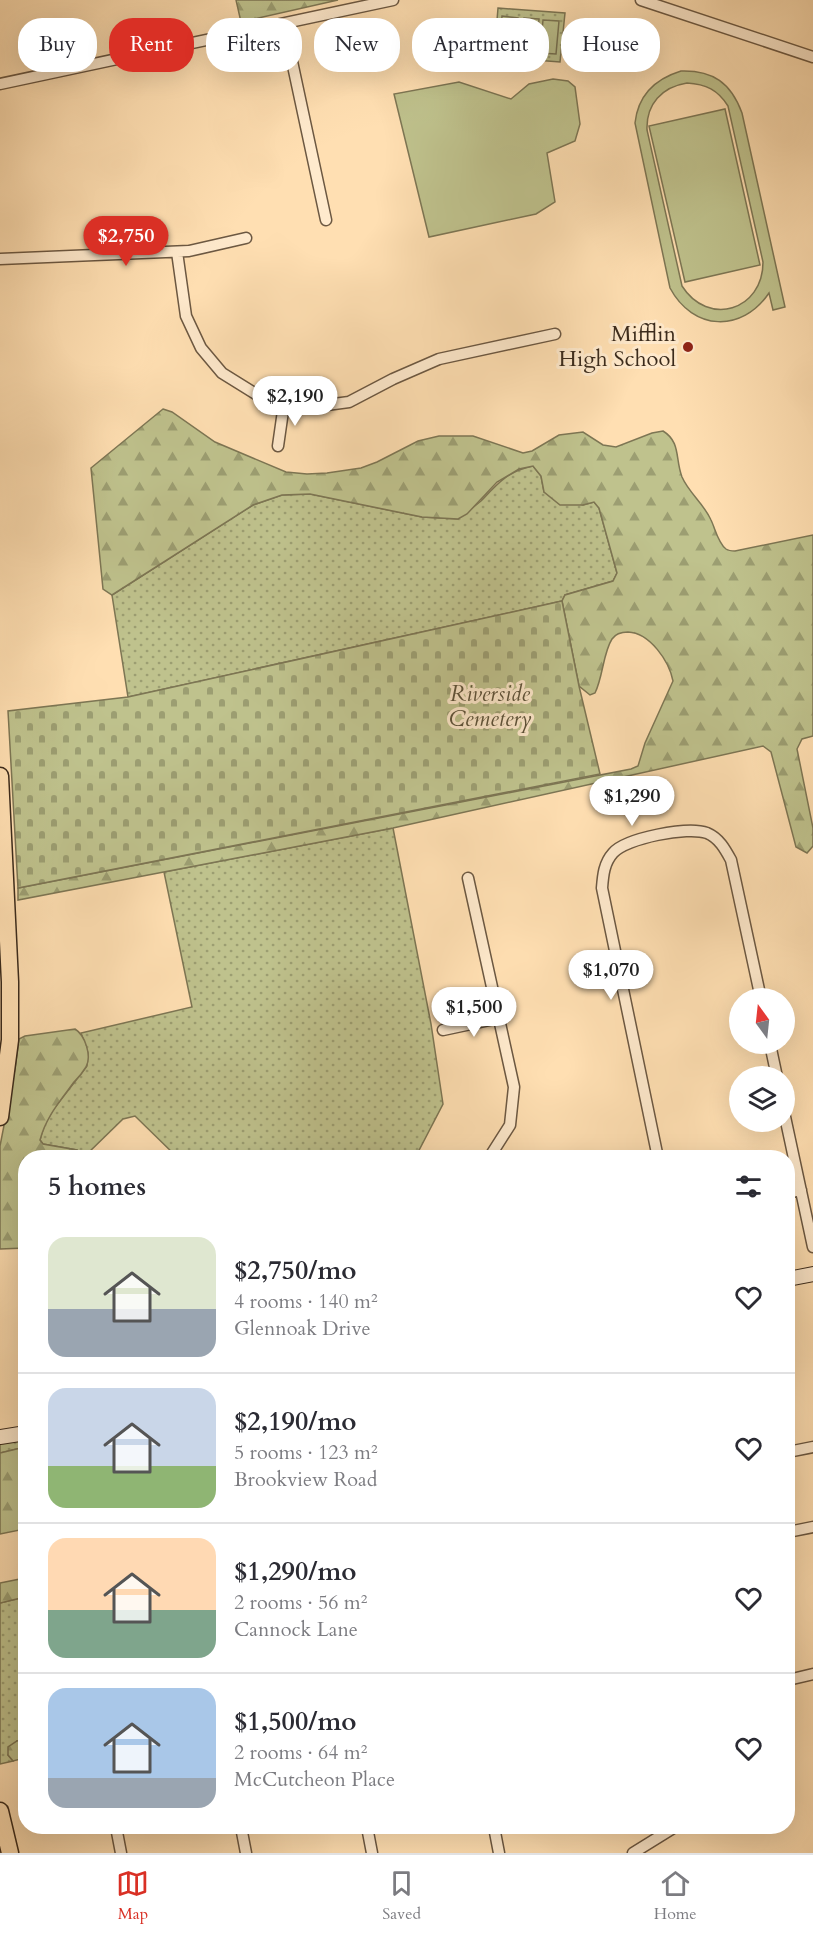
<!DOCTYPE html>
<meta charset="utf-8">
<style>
:root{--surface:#fff;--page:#f2f2f3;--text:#2b2b33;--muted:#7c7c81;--line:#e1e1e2;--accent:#d93025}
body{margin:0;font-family:Cardo,serif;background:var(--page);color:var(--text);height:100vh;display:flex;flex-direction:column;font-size:22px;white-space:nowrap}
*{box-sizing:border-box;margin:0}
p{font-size:20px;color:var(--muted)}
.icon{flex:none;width:33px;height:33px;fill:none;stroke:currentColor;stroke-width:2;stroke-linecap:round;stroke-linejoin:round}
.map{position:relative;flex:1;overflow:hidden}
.sheet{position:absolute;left:18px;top:1150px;width:777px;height:684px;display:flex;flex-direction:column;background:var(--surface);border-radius:24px;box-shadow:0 6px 24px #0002}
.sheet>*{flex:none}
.banner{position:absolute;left:18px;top:18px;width:777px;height:54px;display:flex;gap:12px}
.needle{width:39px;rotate:345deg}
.buttons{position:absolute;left:729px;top:988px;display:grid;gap:12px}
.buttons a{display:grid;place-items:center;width:66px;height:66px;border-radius:50%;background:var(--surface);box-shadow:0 6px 24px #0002;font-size:30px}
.price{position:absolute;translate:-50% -51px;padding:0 14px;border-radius:21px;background:#fff;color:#222;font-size:20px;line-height:39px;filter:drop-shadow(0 2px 3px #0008)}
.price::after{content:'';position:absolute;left:50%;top:36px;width:18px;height:14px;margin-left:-9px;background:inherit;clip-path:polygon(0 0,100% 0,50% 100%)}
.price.selected{background:var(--accent);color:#fff}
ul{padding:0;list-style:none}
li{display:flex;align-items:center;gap:18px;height:150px;padding:0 30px}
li+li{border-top:2px solid var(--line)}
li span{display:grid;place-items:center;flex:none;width:168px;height:120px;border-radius:18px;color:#555}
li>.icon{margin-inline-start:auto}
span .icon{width:72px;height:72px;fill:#fffc;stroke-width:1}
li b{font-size:26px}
h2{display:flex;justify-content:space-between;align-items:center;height:72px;padding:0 30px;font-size:26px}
.chip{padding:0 21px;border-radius:24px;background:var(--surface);box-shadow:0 6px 24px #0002;font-size:21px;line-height:54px}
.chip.selected{background:var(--accent);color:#fff}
.menu{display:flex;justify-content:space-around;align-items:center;height:84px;border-top:2px solid var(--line);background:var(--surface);font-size:16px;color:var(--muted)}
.menu a{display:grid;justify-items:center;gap:3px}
.menu .selected{color:var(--accent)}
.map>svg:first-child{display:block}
</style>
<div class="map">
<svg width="813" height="1853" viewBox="0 0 813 1853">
<defs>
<pattern id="green-dots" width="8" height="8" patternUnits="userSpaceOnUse" patternTransform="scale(1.5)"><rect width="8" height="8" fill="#bfc28d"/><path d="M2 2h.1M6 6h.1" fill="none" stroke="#9c9e72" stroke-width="1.8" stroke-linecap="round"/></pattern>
<pattern id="forest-firs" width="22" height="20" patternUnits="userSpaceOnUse" patternTransform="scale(1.5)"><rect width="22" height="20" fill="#bfc28d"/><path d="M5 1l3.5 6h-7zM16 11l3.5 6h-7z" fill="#9c9e72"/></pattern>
<pattern id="cemetery-stones" width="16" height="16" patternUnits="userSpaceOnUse" patternTransform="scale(1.5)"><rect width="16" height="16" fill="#bfc28d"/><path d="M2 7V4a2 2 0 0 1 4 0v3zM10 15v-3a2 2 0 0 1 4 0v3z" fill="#9c9e72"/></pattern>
</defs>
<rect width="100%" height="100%" fill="#ffdfb2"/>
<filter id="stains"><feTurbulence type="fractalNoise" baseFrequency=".00333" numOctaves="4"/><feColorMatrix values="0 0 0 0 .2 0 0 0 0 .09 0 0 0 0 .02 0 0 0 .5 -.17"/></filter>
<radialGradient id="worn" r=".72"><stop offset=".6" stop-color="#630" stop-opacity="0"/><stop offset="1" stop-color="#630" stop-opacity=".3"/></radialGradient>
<!-- green -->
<path fill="url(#green-dots)" stroke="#7d7654" stroke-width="1.5" d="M 498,8 L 565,13 L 560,62 L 494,57 Z
M 533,466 L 541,476 L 544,492 L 583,505 L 594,502 L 599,508 L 617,573 L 613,581 L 565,595 L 562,601 L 128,697 L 112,595 L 253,505 L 282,495 L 310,494 L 422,517 L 458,519 C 465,513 474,507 481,501 C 498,483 508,471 533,466 Z
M 393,828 L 431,1024 L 443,1104 L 415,1158 L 178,1158 L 135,1116 L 123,1119 L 84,1157 L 77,1150 L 43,1144 L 40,1140 L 44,1126 L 53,1110 L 87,1066 L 88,1053 L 81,1033 L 192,1007 L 164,872 Z
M 25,1437 L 25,1447 L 0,1453 L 0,1442 Z
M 25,1597 L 25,1739 L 17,1741 L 8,1755 L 13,1761 L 0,1764 L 0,1603 Z"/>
<!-- forest -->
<path fill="url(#forest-firs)" stroke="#7d7654" stroke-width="1.5" d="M 236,0 L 338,0 L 241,22 Z
M 163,409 L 172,412 L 215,442 L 286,472 L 307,474 L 327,473 L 361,468 L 377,462 L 418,441 L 439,436 L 473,436 L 523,453 L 532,451 L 559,435 L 583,432 L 603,445 L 616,447 L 652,433 L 663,431 C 681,442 675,459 682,477 C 689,493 704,504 711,520 C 715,528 718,543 726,549 C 729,551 732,551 735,551 L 813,535 L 813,736 L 802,739 L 797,749 L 813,828 L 813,846 L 807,853 L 796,847 L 771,752 L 763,746 L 393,828 L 18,900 L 18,888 L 631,769 L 638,766 L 645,743 L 673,681 C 669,661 650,633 628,632 C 622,632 616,633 612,639 C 603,653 603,677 595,693 L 590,695 L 579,686 L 562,601 L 565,595 L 613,581 L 617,573 L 599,508 L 594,502 L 583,505 L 560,505 L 544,492 L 541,476 L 533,466 L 519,469 L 497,482 L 467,514 L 458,519 L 422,517 L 310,494 L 282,495 L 253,505 L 112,595 L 103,589 L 91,468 Z
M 75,1029 C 85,1035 92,1056 86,1067 C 83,1072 78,1078 74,1082 C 60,1101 46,1117 40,1140 L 43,1144 L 77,1150 L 84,1157 L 26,1158 L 25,1248 L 0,1249 L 0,1146 L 15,1069 L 19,1039 L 25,1036 Z
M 25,1447 L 25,1529 L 0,1534 L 0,1453 Z
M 25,1578 L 25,1597 L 0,1603 L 0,1583 Z
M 25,1739 L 25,1758 L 13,1761 L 8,1755 L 8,1747 L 17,1741 Z"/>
<!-- cemetery -->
<path fill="url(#cemetery-stones)" stroke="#7d7654" stroke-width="1.5" d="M 562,601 L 579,686 L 600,774 L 18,888 L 8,711 L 128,697 Z"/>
<!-- pitch -->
<path fill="#bfc28d" stroke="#7d7654" stroke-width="1.5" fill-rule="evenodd" d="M 502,16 L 518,18 L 515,51 L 499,49 Z
M 524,18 L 539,19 L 536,53 L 521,51 Z
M 543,20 L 559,21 L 556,54 L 540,53 Z
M 681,71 C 713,70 731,83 742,113 L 785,307 L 773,310 L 769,293 C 742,333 693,331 670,288 L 635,123 C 638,95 655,79 681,71 ZM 687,83 C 706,84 718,90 728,106 L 763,262 C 763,311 708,327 682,286 L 647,130 C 646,104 662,87 687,83 Z
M 553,79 L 568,81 L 575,87 L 580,124 L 575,141 L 547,153 L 555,202 L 536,214 L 429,237 L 394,94 L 459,82 L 511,99 L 529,84 Z
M 725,109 L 760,265 L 685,282 L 649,126 Z"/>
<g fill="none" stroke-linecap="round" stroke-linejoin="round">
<!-- minor casing -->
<g stroke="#6c5842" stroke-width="13">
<path id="minor" d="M 641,0 L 813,57
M 284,24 L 326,220
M 0,84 L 393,0
M 177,252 L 186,316 L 201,348 L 222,373 L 267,401 L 304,408 L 349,402 L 393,379 L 439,359 L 555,334
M 0,259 L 189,251 L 246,238
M 278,446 L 284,404
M 468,878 L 514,1087 L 510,1125 L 489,1158
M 443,1030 L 499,1018
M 770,1044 L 777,1077
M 784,1112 L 813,1247
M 658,1158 L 602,888 C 603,875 604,863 613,853 C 626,838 688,826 707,833 C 719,838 725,849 731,860 L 761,999
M 788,1193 L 801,1190
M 788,1452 L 813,1447
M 788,1532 L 813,1527
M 788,1680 L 813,1674
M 116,1827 L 121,1853
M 241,1827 L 246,1853
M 367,1827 L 372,1853
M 494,1827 L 499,1853
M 633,1853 L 675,1827"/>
</g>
<!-- secondary casing -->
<g stroke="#3b2b1c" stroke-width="16">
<path id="secondary" d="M 788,1279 L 813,1274
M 0,1437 L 26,1433"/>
</g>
<!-- primary casing -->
<g stroke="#3b2b1c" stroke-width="19">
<path id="primary" d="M 0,776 L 10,982 L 10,1040 L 0,1117
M 0,1811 L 10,1853"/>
</g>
<!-- minor -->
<use href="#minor" stroke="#ffeacd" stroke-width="10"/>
<!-- secondary -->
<use href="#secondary" stroke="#ffeacd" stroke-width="14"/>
<!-- primary -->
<use href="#primary" stroke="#ffdfb2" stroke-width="16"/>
</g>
<!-- markers -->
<circle fill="#8f2418" stroke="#ffeacd" stroke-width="2" cx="688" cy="347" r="6"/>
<g text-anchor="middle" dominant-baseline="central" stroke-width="6" stroke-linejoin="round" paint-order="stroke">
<!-- poi labels -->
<g font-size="22" fill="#3b2b1c" stroke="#ffeacd" text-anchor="end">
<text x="676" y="334">Mifflin<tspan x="676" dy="25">High School</tspan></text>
</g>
<!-- park labels -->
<g font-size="22" font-style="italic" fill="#5c5138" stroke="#ffeacd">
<text x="490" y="694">Riverside<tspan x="490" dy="25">Cemetery</tspan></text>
</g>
</g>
<rect width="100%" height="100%" filter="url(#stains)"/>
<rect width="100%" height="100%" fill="url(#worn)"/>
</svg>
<div class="buttons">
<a><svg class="needle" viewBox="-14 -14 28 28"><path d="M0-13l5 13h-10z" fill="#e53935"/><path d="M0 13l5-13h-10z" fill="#7c7c81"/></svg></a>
<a><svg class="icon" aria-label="layers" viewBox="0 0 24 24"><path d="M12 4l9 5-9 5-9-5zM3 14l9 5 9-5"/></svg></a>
</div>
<b class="price selected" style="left:126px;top:267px">$2,750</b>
<b class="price" style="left:295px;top:427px">$2,190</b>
<b class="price" style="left:632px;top:827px">$1,290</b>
<b class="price" style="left:611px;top:1001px">$1,070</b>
<b class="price" style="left:474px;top:1038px">$1,500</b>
<div class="banner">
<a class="chip">Buy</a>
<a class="chip selected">Rent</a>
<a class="chip">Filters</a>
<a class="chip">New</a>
<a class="chip">Apartment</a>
<a class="chip">House</a>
</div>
<section class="sheet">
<h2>5 homes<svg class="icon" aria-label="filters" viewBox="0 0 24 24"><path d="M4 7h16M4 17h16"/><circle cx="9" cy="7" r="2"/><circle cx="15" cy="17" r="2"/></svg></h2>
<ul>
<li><span style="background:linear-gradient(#dfe7d0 60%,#9aa5b1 0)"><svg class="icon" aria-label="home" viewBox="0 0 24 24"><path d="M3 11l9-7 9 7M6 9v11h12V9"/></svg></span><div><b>$2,750/mo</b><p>4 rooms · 140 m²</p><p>Glennoak Drive</p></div><svg class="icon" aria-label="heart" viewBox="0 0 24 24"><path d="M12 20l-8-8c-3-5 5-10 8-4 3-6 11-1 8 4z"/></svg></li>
<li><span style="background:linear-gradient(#c9d6e8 65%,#8fb573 0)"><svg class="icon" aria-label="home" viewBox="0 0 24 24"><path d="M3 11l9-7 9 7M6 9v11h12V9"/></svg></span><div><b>$2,190/mo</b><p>5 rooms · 123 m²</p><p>Brookview Road</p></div><svg class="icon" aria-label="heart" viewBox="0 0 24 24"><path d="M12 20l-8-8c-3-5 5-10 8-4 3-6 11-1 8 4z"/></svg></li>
<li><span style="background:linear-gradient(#ffd9b3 60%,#7fa58c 0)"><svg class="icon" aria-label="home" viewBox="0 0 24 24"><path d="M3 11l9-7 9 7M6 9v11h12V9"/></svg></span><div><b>$1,290/mo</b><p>2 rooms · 56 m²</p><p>Cannock Lane</p></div><svg class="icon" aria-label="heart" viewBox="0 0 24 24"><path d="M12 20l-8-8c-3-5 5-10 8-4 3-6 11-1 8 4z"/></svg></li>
<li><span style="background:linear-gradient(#a9c7e8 75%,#9aa5b1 0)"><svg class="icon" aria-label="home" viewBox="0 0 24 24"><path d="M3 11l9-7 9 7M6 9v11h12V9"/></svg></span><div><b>$1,500/mo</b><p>2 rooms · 64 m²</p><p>McCutcheon Place</p></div><svg class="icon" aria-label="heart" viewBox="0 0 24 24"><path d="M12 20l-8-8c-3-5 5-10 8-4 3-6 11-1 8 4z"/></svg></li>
</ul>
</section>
</div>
<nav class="menu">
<a class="selected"><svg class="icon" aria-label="map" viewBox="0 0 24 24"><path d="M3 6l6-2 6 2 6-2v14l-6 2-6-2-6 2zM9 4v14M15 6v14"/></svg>Map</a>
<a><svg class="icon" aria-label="saved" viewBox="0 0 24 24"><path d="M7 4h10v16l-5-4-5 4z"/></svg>Saved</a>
<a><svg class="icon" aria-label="home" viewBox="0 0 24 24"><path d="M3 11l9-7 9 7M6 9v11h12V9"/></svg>Home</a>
</nav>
